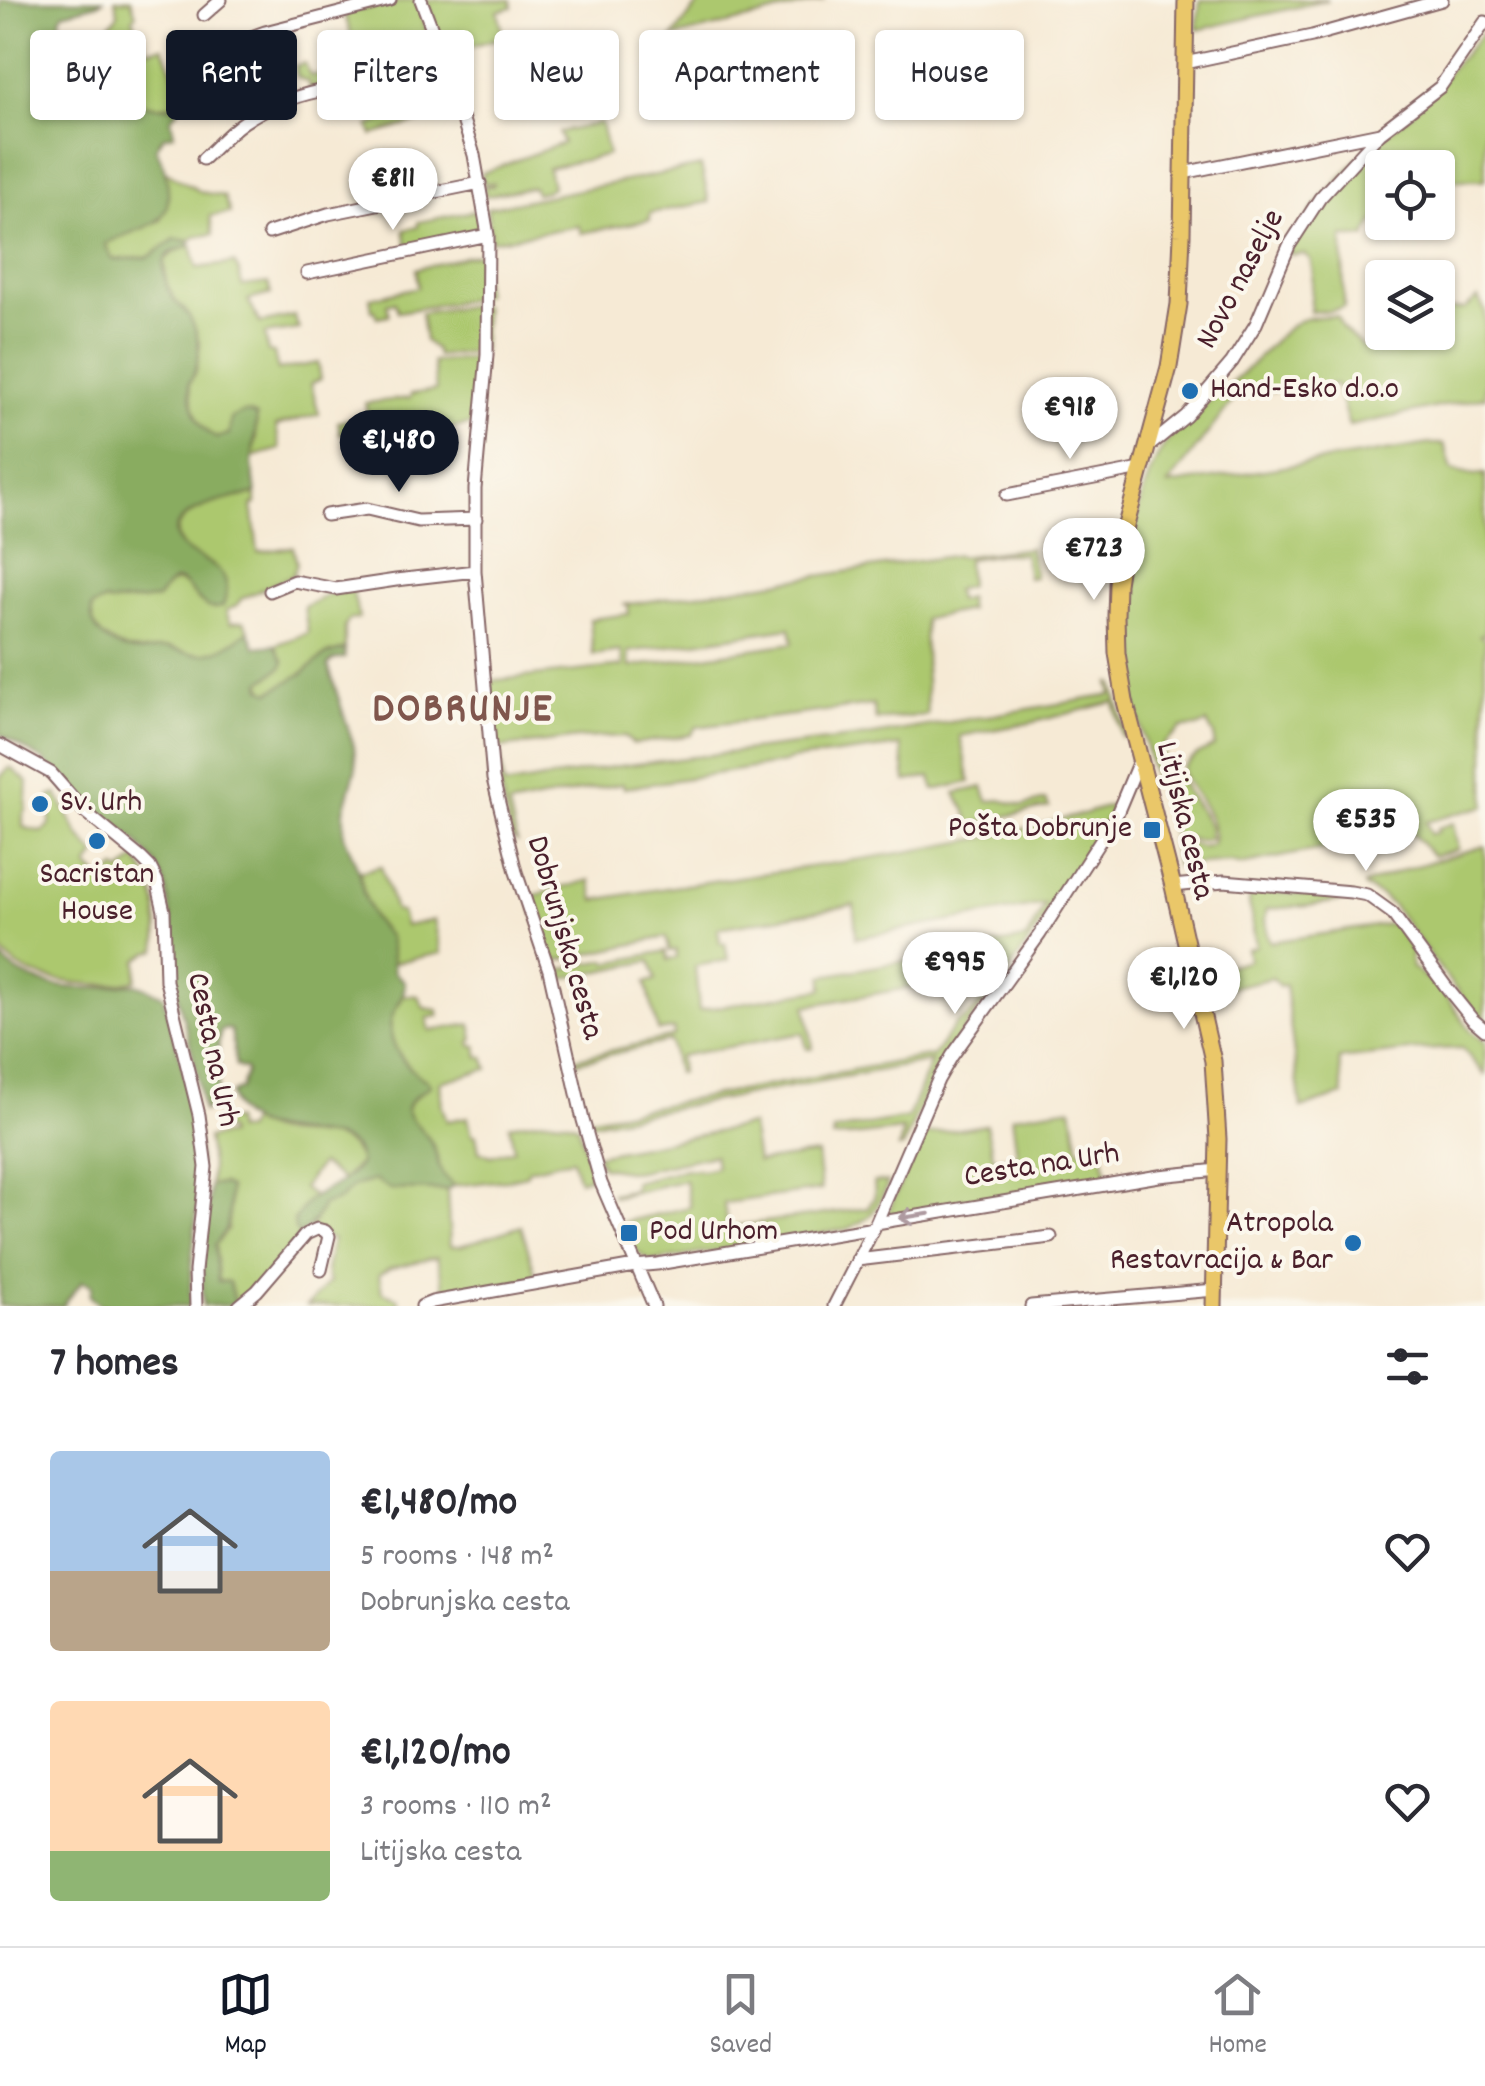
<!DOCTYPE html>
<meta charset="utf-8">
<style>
:root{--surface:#fff;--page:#f7f7f7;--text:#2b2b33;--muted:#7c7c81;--line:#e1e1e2;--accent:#111827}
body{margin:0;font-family:Dekko,sans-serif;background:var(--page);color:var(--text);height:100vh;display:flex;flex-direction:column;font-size:38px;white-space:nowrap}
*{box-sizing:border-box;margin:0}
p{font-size:32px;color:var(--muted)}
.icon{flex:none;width:55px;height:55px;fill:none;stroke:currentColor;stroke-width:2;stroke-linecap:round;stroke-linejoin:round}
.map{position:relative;height:1306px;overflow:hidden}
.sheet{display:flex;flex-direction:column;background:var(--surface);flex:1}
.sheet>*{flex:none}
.banner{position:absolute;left:30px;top:30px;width:1425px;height:90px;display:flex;gap:20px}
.buttons{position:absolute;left:1365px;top:150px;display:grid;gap:20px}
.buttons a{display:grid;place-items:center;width:90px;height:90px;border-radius:10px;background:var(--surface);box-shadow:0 2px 8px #0004;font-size:50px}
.price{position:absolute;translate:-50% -85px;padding:0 22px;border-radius:35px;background:#fff;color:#222;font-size:32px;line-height:65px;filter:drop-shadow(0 2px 5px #0008)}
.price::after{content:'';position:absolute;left:50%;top:60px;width:30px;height:22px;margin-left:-15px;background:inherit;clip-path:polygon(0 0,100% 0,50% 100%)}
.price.active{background:var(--accent);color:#fff}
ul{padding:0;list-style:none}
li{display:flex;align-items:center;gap:30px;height:250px;padding:0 50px}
li span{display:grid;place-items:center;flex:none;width:280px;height:200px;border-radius:10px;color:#555}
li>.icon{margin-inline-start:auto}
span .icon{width:120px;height:120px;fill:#fffc;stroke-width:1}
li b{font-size:42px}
h2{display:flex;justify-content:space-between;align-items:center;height:120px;padding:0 50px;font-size:42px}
.pill{padding:0 35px;border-radius:10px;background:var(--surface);box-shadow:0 2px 8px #0004;font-size:35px;line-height:90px}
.pill.active{background:var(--accent);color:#fff}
.tabs{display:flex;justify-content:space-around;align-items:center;height:140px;border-top:2px solid var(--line);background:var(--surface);font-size:28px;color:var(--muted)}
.tabs a{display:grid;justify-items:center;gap:5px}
.tabs .active{color:var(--accent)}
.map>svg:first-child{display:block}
</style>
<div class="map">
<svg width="1485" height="1306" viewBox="0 0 1485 1306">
<rect width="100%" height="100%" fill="#fbf7ec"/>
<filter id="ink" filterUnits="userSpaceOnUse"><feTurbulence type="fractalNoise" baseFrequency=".01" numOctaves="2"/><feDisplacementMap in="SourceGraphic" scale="20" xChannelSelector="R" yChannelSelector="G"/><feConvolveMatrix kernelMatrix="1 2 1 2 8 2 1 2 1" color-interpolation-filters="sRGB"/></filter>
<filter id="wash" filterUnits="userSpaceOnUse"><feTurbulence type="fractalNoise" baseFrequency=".0048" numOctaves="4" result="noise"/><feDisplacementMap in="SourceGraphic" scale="40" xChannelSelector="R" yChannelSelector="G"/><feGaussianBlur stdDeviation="2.25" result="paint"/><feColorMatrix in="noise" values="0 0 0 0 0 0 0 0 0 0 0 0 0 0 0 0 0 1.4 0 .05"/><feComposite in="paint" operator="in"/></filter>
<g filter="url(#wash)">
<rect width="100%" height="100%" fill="#f6ead5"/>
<!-- green -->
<path fill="#acc86e" stroke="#7b744c" stroke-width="2.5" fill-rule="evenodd" d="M 115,0 L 131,0 L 136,15 L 133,18 L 137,31 L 142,31 L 147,50 L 163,47 L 185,102 C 168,109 127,106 110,96 C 101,91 93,81 84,74 L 69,78 L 60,70 L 56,57 L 64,48 L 78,47 L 83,35 C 99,32 110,29 118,14 Z
M 408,0 L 417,0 L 433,51 L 381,71 L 310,90 L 308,82 L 297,77 L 295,66 L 305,63 L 310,76 L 339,70 L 336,53 L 355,47 L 344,13 Z
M 426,0 L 511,0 L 512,7 L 498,11 L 504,37 L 445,53 Z
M 702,0 L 825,0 L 672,38 Z
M 1200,0 L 1328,0 L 1197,30 Z
M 1485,30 L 1485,180 L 1438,180 L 1438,168 L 1382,168 L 1382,209 L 1365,237 L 1343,237 L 1344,307 L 1331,311 L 1310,312 L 1313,273 L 1310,259 L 1304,254 L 1292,255 L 1288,253 L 1312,210 L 1361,155 L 1411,114 Z
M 445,81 L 454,107 L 453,112 L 373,135 L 369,126 L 380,121 L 374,95 L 347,96 L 347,91 Z
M 601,123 L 608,155 L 548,168 L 552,187 L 546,191 L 536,193 L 533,187 L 485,196 L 484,186 L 493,186 L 494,183 L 483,183 L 482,173 L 563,143 L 559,133 L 569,129 L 570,130 Z
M 701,166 L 709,202 L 650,213 L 650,220 L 581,233 L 579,226 L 491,241 L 487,208 Z
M 165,171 L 201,192 L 224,196 L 230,213 L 210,216 L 213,234 L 195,237 L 189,241 L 175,239 L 149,257 L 112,260 L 105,243 L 161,220 L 167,186 Z
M 478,210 L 482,232 L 408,250 L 404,230 L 418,227 L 418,222 Z
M 191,245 L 197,268 L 234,263 L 239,272 L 242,286 L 268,283 L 271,294 L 248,300 L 260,323 L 294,316 L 299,329 L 265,334 L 268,352 L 274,353 L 278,370 L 318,363 L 321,379 L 311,384 L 319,414 L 276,426 L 280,449 L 252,457 L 256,437 C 249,437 239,434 232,435 C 224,436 225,440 217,438 C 197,434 191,399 189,383 L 196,371 L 200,344 L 172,296 L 166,282 L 164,260 L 176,251 Z
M 476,254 L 482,255 L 484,293 L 479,298 L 398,312 L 395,302 L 387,304 L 389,315 L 377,317 L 375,311 L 372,311 L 370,298 L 418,287 L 416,269 Z
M 1478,298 L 1485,311 L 1485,397 L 1349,426 L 1336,384 L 1264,392 L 1234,399 L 1168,485 L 1430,444 L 1444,444 L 1452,470 L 1475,475 L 1485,474 L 1485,634 L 1480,635 L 1485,640 L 1485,806 L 1426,822 L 1430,834 L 1438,832 L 1437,828 L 1453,823 L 1458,849 L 1433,856 L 1406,827 L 1330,847 L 1241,865 L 1230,862 L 1176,866 L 1172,839 L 1202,847 L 1212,844 C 1220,822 1195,795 1183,775 L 1183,767 L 1197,755 L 1214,746 L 1214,735 L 1207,723 L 1197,727 L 1182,728 L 1163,745 L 1164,765 L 1172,777 L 1180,776 L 1182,784 L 1206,820 L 1210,828 L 1209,839 L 1197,841 L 1173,834 L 1167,814 L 1170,811 L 1167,802 L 1163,802 L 1154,778 L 1129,681 C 1128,671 1133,661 1132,652 C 1131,642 1125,632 1124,622 C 1121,574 1139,477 1169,439 C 1188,413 1220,395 1243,373 C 1259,358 1280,331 1299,321 C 1310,316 1325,316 1337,316 L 1342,328 L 1365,349 L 1382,331 L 1438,332 L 1438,310 L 1465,309 Z
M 480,304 L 484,308 L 482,351 L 437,356 L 435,349 L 425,341 L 421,313 Z
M 474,358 L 480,362 L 475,424 L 377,442 L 373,426 L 340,434 L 338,422 L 368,416 L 365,403 L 410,398 L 411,394 L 436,390 L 433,362 Z
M 256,494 L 256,504 L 252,505 L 258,552 L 293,547 L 297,564 L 293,575 L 241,599 L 237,605 L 226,611 L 230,623 L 244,621 L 249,631 C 236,640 223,651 207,653 C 192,656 182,651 168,648 C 160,647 153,651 145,651 C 119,653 88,635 92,607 L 105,601 L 111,603 L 157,599 C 162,595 163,590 167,586 C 178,574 194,591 199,601 L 182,545 C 156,511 234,497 256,494 Z
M 1030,548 L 1035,577 L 1028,578 L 1024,554 L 1001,554 L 967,559 L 969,586 L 955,590 L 957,601 L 967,598 L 969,610 L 924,619 L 927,715 L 876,720 L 873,705 L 697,727 L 691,735 L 633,744 L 625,736 L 578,738 L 499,748 L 504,786 L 611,767 L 867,736 L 1112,695 L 1110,683 L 1113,683 L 1126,735 L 1122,737 L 1114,702 L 1030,723 L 960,736 L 970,782 L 934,790 L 931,777 L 906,781 L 901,746 L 790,760 L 784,763 L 624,788 L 623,784 L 580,791 L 509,806 L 517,842 L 511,838 L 496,768 L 488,681 L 623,666 L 621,651 L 593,655 L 590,619 L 629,614 L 628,605 L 623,605 L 957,555 L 958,557 ZM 790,628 L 793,643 L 630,667 L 628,652 Z
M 352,589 L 359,618 L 349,620 L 345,627 L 345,649 L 325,655 L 303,673 L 270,692 L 265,691 L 261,682 L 281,668 L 284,662 L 275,645 L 308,633 L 304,607 L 330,594 Z
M 10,767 L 28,782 L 26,811 L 23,815 L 23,827 L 42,832 L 50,825 L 50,796 L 57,794 L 78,834 L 96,855 L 88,866 L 103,881 L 116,868 L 121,872 L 136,859 C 160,891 159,912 157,950 L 149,952 L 138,960 L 136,980 C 109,989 60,983 33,974 C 20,970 10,961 1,951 L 0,777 Z
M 983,787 L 988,801 L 1000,800 L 1023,806 L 1046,800 L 1049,807 L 970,824 L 965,809 L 955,793 Z
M 1116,804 L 1086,850 L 1084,859 L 1008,973 L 952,1045 L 934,1074 L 903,1147 L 899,1148 L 903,1130 L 833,1138 L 833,1131 L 908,1118 L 931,1061 L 587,1124 L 586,1119 L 933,1055 L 957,1023 C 975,1017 987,992 998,977 L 998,972 L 806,1006 L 813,1048 L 807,1049 L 803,1033 L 679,1056 L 681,1072 L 677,1073 L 670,1041 L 574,1063 L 573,1059 L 674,1036 L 674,1029 L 658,1031 L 646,982 L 656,980 L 651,961 L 555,980 L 530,899 L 532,896 L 590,880 L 595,900 C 769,868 946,857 1116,804 ZM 1045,904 L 1026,939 L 823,976 L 823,989 L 699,1010 L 695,966 L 728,960 L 725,943 L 720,943 L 718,928 L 854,905 L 856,938 ZM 666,937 L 670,951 L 676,950 L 677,958 L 668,960 L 666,951 L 608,963 L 606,960 L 559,970 L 556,961 Z
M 1485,846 L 1485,1021 L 1453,986 L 1393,906 L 1382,896 L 1365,888 L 1364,885 L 1406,869 Z
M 381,866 L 395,911 L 401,912 L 405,926 L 434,920 L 441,953 L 393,963 C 392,941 386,937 374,919 C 365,906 363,887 359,872 Z
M 1251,888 L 1271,892 L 1357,898 L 1308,906 L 1267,909 L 1265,920 L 1270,942 L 1394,923 L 1412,951 L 1412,956 L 1410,957 L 1412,968 L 1442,990 L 1472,1032 L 1485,1042 L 1485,1075 L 1462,1048 L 1418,1050 L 1339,1059 L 1343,1095 L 1301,1108 L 1285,985 L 1279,986 L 1273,978 L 1205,993 L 1195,961 L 1216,956 L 1220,968 L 1249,960 L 1247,949 L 1256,946 L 1249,903 Z
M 404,995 L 418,996 L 424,1008 L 438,1010 L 439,1016 L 427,1018 L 430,1031 L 471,1024 L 474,1039 L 471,1042 L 472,1046 L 477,1046 L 479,1057 L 484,1057 L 488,1069 L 440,1082 L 442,1107 L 447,1121 L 468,1117 L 472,1135 L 476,1135 L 479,1151 L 491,1156 L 514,1149 L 509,1125 C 531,1121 558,1116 578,1125 L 591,1172 L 589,1177 L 579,1180 L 572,1159 L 529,1169 L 526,1175 L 506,1180 L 453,1186 C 450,1181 445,1178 442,1173 C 437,1164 437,1151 431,1142 C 410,1110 389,1118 429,1085 L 428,1082 C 409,1071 385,1043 391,1018 C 394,1010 401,1002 404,995 Z
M 1065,1108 L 1072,1108 L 1079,1149 L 1102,1146 L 1108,1181 L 886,1217 L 922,1135 L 986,1125 L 994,1159 L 1017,1155 L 1012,1116 Z
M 221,1120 L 234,1120 L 236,1131 L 246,1130 L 250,1120 C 258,1124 266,1129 273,1131 C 302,1139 351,1125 360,1163 L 343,1180 L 320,1164 L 303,1188 L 314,1197 C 296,1208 306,1225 297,1240 C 281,1265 256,1285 235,1305 L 218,1282 L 215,1245 L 228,1229 L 222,1184 L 210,1186 L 211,1165 L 207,1138 L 228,1135 L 227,1129 L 223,1129 Z
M 751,1125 L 757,1162 L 817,1154 L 821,1190 L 724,1203 L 727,1227 L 868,1208 L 875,1196 L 874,1182 L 887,1182 L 887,1187 C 876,1210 873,1217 848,1229 L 655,1261 C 634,1258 630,1239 623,1222 L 690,1207 L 685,1180 L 613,1197 L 612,1194 L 634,1189 L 634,1182 L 685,1169 L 702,1170 L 716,1167 L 714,1155 L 634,1172 L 602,1167 L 596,1155 Z
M 375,1180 L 389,1189 L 447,1190 L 450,1246 L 460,1246 L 521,1226 L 537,1279 L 445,1293 L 437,1257 L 391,1268 L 379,1275 L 382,1292 L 398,1298 L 400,1306 L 307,1306 L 329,1282 L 326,1271 L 332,1240 L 310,1228 C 312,1218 320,1215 322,1205 L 353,1186 Z"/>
<!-- forest -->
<path fill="#89ac61" stroke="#6a6646" stroke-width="2.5" d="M 0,0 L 103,0 L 98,4 L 63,13 L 60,19 L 62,28 L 71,41 L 56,57 L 60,70 L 69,78 L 84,74 L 96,76 L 113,98 L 158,107 L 175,106 L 178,110 L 171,118 L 174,134 L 164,136 L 156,148 C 159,156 163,163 165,171 C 179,230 147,222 105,244 L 113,260 L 149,257 L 175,239 L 189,241 L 191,245 C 184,248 175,250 169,254 C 158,264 167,288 173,298 C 178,305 185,309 189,316 C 202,338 202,362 189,383 C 191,405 196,426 216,438 L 229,434 L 231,418 C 240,413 248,410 257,416 L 252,463 L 256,494 C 237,496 160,511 178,541 C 192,564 240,560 223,606 C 196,620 188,565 168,585 C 163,589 162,595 157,599 L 111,603 L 105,601 L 92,607 C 88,635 119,653 145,651 C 153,651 160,647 168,648 C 182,651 193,656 207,653 C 223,651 236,640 249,631 L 255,647 L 275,645 L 284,662 L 281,668 L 261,682 L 262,688 L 270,692 L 303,673 L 325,655 L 345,649 L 345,658 L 333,660 L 328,665 L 354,747 L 356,768 L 344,811 L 344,835 L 359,872 L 363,892 L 373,918 L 389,937 L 394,972 L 405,982 C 404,1002 394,1006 391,1021 C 387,1047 408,1071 429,1082 L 430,1086 C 388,1113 413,1114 431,1142 C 437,1151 437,1164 442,1173 C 445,1178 450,1181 453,1186 L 447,1190 L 438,1190 L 389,1189 L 375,1180 L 353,1186 L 339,1200 L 322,1205 C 320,1215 308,1229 300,1236 L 295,1230 L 294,1220 C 301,1213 303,1205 310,1199 C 328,1187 348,1182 360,1163 C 358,1155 356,1147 349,1143 C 318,1124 238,1145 231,1094 L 241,1088 L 246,1072 L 245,1069 L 236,1066 L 231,1030 L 226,1029 L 221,1031 C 212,1059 230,1093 203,1112 L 196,1068 L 177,993 L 170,910 L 165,884 L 155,863 L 132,837 L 78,796 L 43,760 L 0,734 Z
M 0,956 C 21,983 62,989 94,988 C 107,987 121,984 134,984 C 143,985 154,992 163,996 C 178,1053 200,1113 199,1173 C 199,1218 188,1261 191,1306 L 102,1306 L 90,1296 L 92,1285 L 82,1281 L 63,1306 L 0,1306 Z
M 222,1184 L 229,1187 C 229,1214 233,1223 215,1245 L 218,1281 L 229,1282 L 235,1305 L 203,1306 L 202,1265 L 210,1186 Z"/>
</g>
<g filter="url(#ink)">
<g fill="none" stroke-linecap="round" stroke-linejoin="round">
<!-- minor casing -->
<g stroke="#866666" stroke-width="15">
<path id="minor" d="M 421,0 L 444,60 L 474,155 L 488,235 L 487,355 L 475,489 L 475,571 L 493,779 L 516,872 L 549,970 L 583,1120 L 601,1183 L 654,1306
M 204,15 L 221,0
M 188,60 L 265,32 L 390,0
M 1185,63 L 1312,36 L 1442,0
M 203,159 C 216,147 229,132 244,122 C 303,81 381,84 449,75
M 1183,173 L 1380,133
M 269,233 L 328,214 L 480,183
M 307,273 L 488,235
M 1148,447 L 1186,416 L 1232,362 L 1256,324 L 1289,246 L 1320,198 L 1380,133 L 1440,87 L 1485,22
M 1007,495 L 1141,469
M 326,515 L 367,509 L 418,521 L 476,519
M 270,591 L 294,581 L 336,589 L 396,580 L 475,571
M 0,745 L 51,773 L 85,812 L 141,858 L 150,867 L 157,881 L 164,911 L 166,981 L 199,1115 L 206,1167 L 195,1271 L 196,1306
M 1173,886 L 1224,881 L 1351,892 L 1367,895 L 1392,913 L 1447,988 L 1472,1019 L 1485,1030
M 876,1223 L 1159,1176 L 1218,1170
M 857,1260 L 1051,1237
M 239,1306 L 257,1291 L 306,1234 L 317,1229 L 325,1231 L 329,1236 L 321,1270
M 422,1306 L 432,1302 L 635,1266 L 657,1264 L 874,1228
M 834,1306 L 874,1228 L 938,1080 L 952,1056 L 1040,934 L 1116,816 L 1139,761
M 1031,1306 L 1215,1290"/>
</g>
<!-- major casing -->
<g stroke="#866666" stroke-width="19">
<path id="major" d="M 1186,0 L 1182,235 L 1179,304 L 1169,367 L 1126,525 L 1117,584 L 1116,616 L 1117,653 L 1125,701 L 1173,886 L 1213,1061 L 1218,1139 L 1214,1306"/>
</g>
<!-- minor -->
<use href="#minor" stroke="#fff" stroke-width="11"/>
<!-- major -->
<use href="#major" stroke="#eac769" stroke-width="15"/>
</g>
<!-- one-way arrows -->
<defs><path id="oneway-shaft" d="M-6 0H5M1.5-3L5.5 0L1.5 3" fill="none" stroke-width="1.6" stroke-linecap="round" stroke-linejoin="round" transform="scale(2.5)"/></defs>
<use stroke="#ae9aa0" href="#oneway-shaft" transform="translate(914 1216) rotate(171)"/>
</g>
<!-- markers -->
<g fill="#1f6fb2" stroke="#fbf7ec" stroke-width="4">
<circle cx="1190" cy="391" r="10"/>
<circle cx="40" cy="804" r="10"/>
<rect x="1142" y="820" width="20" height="20" rx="5"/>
<circle cx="97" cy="841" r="10"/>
<rect x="619" y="1223" width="20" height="20" rx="5"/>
<circle cx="1353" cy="1243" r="10"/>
</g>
<g text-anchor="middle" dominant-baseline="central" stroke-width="8" stroke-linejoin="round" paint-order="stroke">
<!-- street labels -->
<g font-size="32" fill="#4a1f2b" stroke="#fbf7ec">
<text transform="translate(1242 280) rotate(-62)">Novo naselje</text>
<text transform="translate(1183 821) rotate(76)">Litijska cesta</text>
<text transform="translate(563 938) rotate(74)">Dobrunjska cesta</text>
<text transform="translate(211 1050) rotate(78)">Cesta na Urh</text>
<text transform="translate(1042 1167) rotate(-9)">Cesta na Urh</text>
</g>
<!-- poi labels -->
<g font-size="32" fill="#4a1f2b" stroke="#fbf7ec" text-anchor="start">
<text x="1210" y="391">Hand-Esko d.o.o</text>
<text x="60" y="804">Sv. Urh</text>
<text x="1132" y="830" text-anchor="end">Pošta Dobrunje</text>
<text x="97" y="876" text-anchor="middle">Sacristan<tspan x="97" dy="37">House</tspan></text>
<text x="1333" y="1225" text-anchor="end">Atropola<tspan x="1333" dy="37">Restavracija &amp; Bar</tspan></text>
<text x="649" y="1233">Pod Urhom</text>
</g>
<!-- district labels -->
<g font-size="42" font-weight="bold" letter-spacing="2.5" fill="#80564d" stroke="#fbf7ec">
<text x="463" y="712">DOBRUNJE</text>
</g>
</g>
</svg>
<div class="buttons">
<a><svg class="icon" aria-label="locate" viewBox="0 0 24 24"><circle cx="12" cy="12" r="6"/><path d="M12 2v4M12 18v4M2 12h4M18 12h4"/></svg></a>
<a><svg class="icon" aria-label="layers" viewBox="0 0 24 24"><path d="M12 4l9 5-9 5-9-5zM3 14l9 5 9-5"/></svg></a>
</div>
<b class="price" style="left:393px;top:233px">€811</b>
<b class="price" style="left:1070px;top:462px">€918</b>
<b class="price active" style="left:399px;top:495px">€1,480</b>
<b class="price" style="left:1094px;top:603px">€723</b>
<b class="price" style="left:1366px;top:874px">€535</b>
<b class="price" style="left:955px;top:1017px">€995</b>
<b class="price" style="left:1184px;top:1032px">€1,120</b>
<div class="banner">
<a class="pill">Buy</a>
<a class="pill active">Rent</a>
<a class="pill">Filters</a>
<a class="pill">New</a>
<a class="pill">Apartment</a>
<a class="pill">House</a>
</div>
</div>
<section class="sheet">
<h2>7 homes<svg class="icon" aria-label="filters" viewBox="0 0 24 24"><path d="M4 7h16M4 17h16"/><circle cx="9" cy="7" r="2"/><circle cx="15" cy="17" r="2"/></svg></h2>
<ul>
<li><span style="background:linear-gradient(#a9c7e8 60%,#b9a48a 0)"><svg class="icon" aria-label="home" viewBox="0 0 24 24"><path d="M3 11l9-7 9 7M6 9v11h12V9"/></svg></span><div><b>€1,480/mo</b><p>5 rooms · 148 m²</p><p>Dobrunjska cesta</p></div><svg class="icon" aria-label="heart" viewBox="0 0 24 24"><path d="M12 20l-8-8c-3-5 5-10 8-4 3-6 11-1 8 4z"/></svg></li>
<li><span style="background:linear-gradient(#ffd9b3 75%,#8fb573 0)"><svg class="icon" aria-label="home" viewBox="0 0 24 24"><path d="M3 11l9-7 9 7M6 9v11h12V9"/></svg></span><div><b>€1,120/mo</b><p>3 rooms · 110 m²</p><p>Litijska cesta</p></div><svg class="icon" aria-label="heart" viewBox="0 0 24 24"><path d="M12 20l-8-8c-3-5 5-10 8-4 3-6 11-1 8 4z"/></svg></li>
</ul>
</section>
<nav class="tabs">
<a class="active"><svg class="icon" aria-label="map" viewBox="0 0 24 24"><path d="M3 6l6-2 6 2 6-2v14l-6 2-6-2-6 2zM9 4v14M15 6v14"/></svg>Map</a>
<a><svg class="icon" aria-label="saved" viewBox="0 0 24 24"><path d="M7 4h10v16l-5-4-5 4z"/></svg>Saved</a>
<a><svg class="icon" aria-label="home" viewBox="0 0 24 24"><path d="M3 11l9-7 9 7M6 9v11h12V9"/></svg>Home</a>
</nav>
